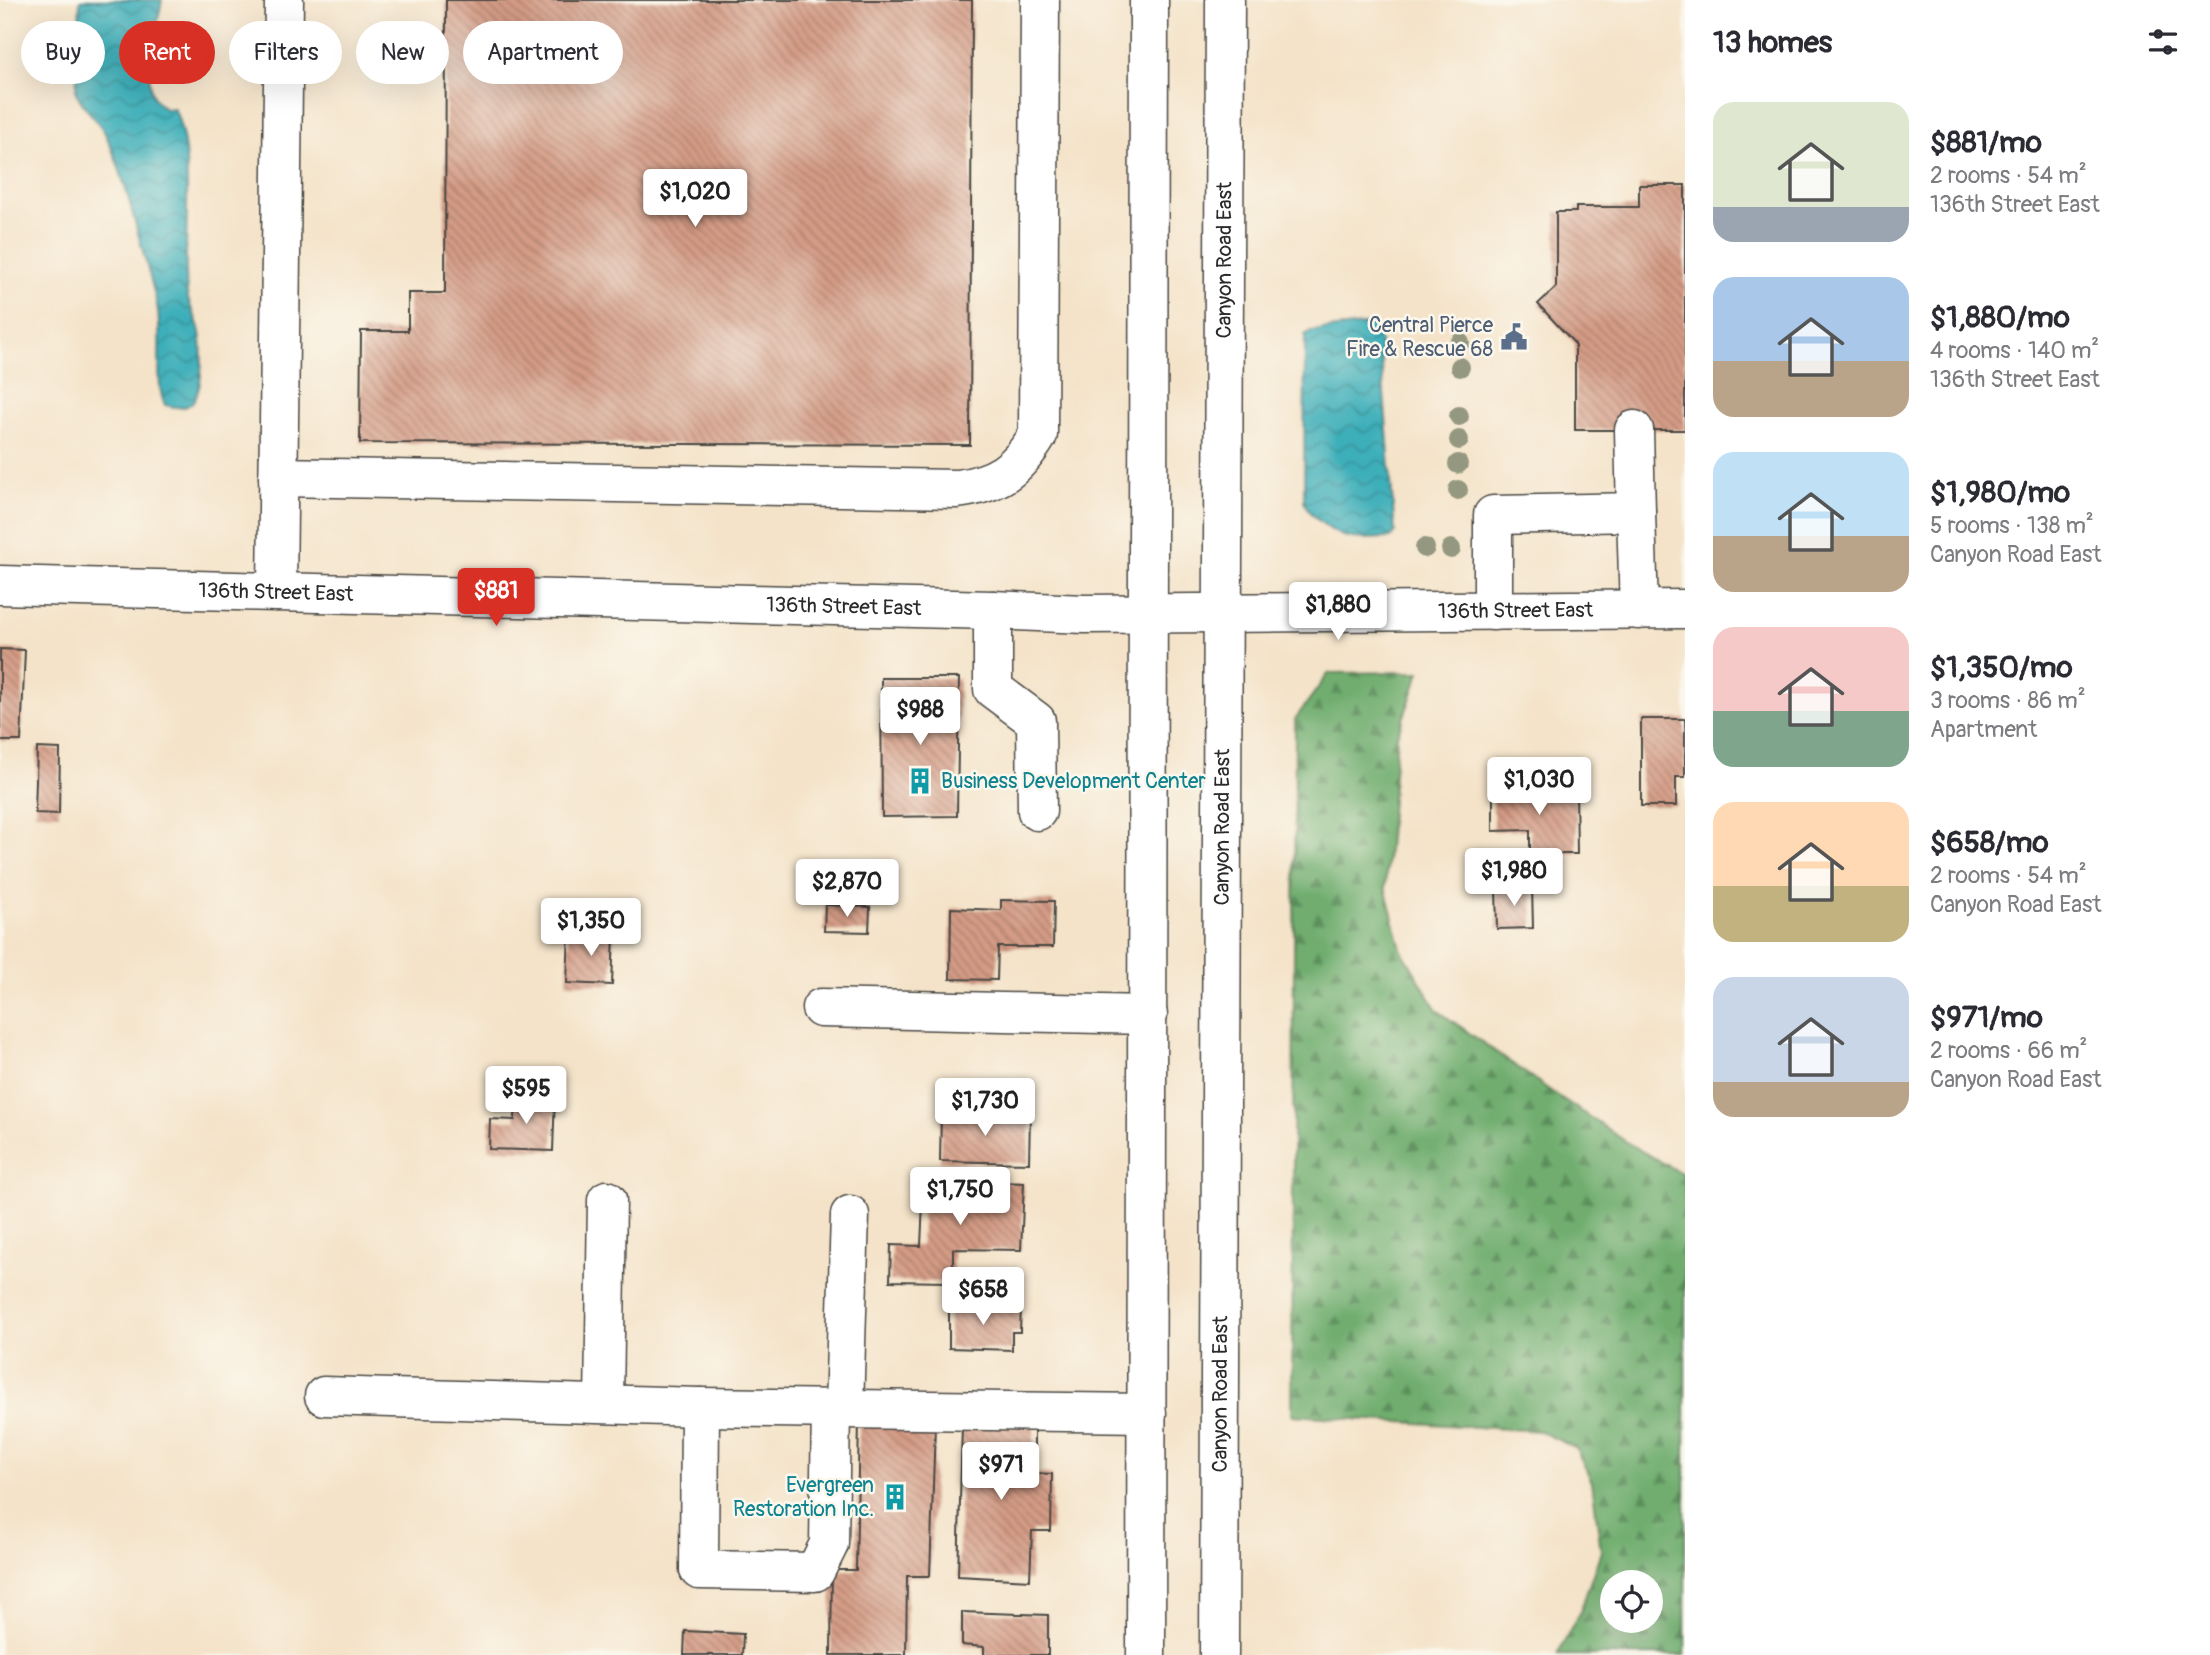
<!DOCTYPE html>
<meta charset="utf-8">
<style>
:root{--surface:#fff;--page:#f2f2f3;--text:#2b2b33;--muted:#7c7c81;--accent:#d93025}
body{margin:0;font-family:Pangolin,sans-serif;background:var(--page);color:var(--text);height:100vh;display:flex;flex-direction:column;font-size:26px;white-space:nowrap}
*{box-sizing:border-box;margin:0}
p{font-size:23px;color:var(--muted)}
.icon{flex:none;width:38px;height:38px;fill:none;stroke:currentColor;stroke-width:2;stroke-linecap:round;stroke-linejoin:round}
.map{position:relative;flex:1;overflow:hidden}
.panel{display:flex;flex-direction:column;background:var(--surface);width:525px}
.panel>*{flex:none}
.top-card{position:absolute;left:21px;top:21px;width:665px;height:63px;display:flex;gap:14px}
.fabs{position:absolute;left:1600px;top:1570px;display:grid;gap:14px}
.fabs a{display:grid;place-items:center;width:63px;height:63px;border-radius:50%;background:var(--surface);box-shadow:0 7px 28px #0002;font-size:35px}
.price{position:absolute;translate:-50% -60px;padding:0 16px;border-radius:7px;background:#fff;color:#222;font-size:23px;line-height:46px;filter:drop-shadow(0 2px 4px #0008)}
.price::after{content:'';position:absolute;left:50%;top:42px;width:21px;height:16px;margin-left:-10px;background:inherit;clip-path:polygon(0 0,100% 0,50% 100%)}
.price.on{background:var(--accent);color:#fff}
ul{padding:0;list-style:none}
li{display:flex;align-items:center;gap:21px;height:175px;padding:0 28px}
li span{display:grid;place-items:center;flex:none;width:196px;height:140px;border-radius:21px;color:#555}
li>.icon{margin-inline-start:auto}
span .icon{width:84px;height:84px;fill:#fffc;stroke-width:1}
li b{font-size:30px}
h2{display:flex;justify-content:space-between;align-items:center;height:84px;padding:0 28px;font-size:30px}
.chip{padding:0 24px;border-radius:32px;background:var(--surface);box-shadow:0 7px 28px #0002;font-size:24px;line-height:63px}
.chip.on{background:var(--accent);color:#fff}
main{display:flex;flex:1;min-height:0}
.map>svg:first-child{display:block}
</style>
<main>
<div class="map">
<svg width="1685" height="1655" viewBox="0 0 1685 1655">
<defs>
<pattern id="forest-firs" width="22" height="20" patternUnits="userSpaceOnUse" patternTransform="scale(1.75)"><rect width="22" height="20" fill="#6fad6e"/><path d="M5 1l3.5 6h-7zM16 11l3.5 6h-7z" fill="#5b8d5b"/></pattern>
<pattern id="water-waves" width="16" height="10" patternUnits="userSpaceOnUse" patternTransform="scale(1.75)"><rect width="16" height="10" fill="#3eafb9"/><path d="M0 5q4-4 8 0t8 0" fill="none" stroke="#348f97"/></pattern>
<pattern id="building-back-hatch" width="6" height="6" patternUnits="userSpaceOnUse" patternTransform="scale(1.75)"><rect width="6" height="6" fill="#d49b85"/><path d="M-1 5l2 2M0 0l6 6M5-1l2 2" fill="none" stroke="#ac7f6d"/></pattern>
</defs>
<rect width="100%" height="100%" fill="#fbf7ec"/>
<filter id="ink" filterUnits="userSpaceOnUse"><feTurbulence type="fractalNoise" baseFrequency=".0143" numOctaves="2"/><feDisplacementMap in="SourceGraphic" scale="14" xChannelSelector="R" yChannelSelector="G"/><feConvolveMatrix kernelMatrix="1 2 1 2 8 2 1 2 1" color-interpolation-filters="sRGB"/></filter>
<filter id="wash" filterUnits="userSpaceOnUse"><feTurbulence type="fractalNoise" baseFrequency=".00686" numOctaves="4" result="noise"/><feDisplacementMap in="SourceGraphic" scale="28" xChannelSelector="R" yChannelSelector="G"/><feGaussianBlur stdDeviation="1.57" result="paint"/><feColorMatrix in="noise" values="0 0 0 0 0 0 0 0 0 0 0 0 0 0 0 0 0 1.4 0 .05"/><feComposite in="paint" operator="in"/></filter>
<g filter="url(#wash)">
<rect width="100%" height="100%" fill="#f4e3c9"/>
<!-- forest -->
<path fill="url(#forest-firs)" stroke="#4d6c4c" stroke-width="2" fill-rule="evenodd" d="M 1420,672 L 1397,736 L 1385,887 L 1401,949 L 1437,1010 L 1548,1089 L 1634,1147 L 1685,1175 L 1685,1655 L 1557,1655 L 1580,1612 L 1601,1551 L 1592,1482 L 1576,1448 L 1539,1431 L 1292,1415 L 1295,719 L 1329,673 ZM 1612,1582 L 1650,1582 L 1650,1620 L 1612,1620 Z"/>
<!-- water -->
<path fill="url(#water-waves)" stroke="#346d72" stroke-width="2" d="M 80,0 L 162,0 C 158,25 143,73 153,96 C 155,101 161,105 165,109 L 174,108 C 197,159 182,237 187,293 C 188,305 196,316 199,328 C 203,343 203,383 196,396 C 190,411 178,408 165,405 C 154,385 163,333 157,305 C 152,282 145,260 139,237 C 130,203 121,168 106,135 C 98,119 83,109 76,92 Z
M 1371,324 L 1379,329 L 1395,532 L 1391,538 C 1361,538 1346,544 1322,523 C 1314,517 1308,512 1304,502 L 1305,335 L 1311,331 Z"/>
<g id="blocks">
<!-- building -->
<path fill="url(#building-back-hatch)" d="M 446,0 L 972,0 L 970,445 L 360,443 L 361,331 L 408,331 L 408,293 L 445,293 Z
M 1639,185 L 1685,185 L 1685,430 L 1575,430 L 1575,344 L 1538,304 L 1556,287 L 1556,212 L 1576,212 L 1576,207 L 1639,207 Z
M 0,649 L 25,650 L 21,741 L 0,741 Z
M 881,678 L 959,678 L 957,816 L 882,817 Z
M 1641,719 L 1685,719 L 1685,777 L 1676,777 L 1676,806 L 1641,806 Z
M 37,748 L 60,749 L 59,814 L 35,813 Z
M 1576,788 L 1577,854 L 1530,854 L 1530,830 L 1493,831 L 1493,789 Z
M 1532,886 L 1533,928 L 1497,929 L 1496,887 Z
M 1001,900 L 1054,901 L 1053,947 L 998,947 L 997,980 L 950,979 L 951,908 L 1001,910 Z
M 825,905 L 870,907 L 869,932 L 824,931 Z
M 569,932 L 614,933 L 612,985 L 567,983 Z
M 516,1094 L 555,1095 L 553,1151 L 489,1149 L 490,1119 L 515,1120 Z
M 941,1112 L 1030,1114 L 1029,1163 L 940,1161 Z
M 924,1179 L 1024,1183 L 1021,1250 L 953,1249 L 953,1267 L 949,1282 L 890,1281 L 891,1245 L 921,1246 Z
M 949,1305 L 1021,1306 L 1020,1332 L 1012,1332 L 1012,1350 L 949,1348 Z
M 859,1422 L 935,1425 L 930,1576 L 907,1576 L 906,1655 L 831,1655 L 832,1570 L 856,1570 Z
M 962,1426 L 1034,1426 L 1034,1473 L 1052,1474 L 1051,1531 L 1032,1531 L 1030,1580 L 958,1576 Z
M 962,1612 L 1048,1615 L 1048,1655 L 984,1655 L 984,1647 L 962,1645 Z
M 685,1631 L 743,1634 L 742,1655 L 684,1655 Z"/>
</g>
</g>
<g filter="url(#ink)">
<use href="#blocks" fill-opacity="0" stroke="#494743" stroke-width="2"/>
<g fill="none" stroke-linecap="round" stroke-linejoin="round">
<!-- minor casing -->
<g stroke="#494743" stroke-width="41">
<g id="minor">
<path d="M 1634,430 L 1636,512"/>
<path d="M 278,477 L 957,489 C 997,484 1017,470 1038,435 L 1040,0"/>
<path id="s1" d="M 0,585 L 993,610 L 1085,614 L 1685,609"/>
<path d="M 277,592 L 284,0"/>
<path d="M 993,610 L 993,689 L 1036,721 L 1037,811"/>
<path d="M 1493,611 L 1493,515 L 1636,512 L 1639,610"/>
<path d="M 821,1008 L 1148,1015"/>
<path d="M 324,1396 L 700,1407 L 1147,1413"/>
<path d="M 604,1403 L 607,1200"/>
<path d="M 700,1407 L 699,1570 L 815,1572 L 829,1544 L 831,1409"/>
<path d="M 844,1409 L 850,1215"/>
</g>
</g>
<!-- major casing -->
<g stroke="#494743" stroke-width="41">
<g id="major">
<path d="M 1146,1655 L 1149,0"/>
<path id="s2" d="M 1219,1655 L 1225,0"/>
</g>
</g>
<!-- minor -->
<use href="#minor" stroke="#fff" stroke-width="38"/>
<!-- major -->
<use href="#major" stroke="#fff" stroke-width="38"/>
</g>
<!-- trees -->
<g fill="#959880">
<circle cx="1460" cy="343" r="10"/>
<circle cx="1460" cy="367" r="10"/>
<circle cx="1459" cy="416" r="10"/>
<circle cx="1459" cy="440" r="10"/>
<circle cx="1458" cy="464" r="10"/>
<circle cx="1458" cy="490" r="10"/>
<circle cx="1425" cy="548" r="10"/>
<circle cx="1451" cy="549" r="10"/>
</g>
</g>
<!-- icons -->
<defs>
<g id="civic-bare" transform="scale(2.1)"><path d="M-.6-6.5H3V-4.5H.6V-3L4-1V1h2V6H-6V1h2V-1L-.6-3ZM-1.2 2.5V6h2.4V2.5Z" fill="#5c6f8a" stroke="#fbf7ec" stroke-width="2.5" paint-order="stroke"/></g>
<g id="building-bare" transform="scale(2.1)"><path d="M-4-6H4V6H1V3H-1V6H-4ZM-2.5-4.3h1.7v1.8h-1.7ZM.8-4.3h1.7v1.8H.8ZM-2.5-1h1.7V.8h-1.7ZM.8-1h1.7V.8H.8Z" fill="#0f9aa8" stroke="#fbf7ec" stroke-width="2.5" paint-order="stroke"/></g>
</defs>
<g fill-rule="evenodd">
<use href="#civic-bare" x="1514" y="337"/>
<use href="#building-bare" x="920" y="781"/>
<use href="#building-bare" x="895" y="1497"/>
</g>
<g text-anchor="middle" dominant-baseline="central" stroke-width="5" stroke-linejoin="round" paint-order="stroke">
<!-- street labels -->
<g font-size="21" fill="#2b2b2b" stroke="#fbf7ec">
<text stroke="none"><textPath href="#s2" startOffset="1395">Canyon Road East</textPath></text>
<text stroke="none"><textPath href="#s1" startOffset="276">136th Street East</textPath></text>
<text stroke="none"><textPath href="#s1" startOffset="844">136th Street East</textPath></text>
<text stroke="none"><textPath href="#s1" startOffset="1516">136th Street East</textPath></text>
<text stroke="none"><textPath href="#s2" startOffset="828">Canyon Road East</textPath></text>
<text stroke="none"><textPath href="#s2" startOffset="261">Canyon Road East</textPath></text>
</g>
<!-- service labels -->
<g font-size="21" fill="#4e5e75" stroke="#fbf7ec" text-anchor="end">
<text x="1493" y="325">Central Pierce<tspan x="1493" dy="24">Fire &amp; Rescue 68</tspan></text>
</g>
<!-- culture labels -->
<g font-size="21" fill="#0d838f" stroke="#fbf7ec" text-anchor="start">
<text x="941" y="781">Business Development Center</text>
<text x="874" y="1485" text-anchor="end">Evergreen<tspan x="874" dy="24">Restoration Inc.</tspan></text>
</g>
</g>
</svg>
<div class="fabs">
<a><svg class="icon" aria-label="locate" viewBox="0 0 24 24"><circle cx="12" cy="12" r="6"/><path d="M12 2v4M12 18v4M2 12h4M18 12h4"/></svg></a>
</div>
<b class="price" style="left:695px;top:229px">$1,020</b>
<b class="price on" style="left:496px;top:628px">$881</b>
<b class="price" style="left:1338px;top:642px">$1,880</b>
<b class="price" style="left:920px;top:747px">$988</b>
<b class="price" style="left:1539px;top:817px">$1,030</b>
<b class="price" style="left:1514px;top:908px">$1,980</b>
<b class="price" style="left:847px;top:919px">$2,870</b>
<b class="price" style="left:591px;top:958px">$1,350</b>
<b class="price" style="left:526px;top:1126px">$595</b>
<b class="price" style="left:985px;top:1138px">$1,730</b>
<b class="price" style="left:960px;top:1227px">$1,750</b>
<b class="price" style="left:983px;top:1327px">$658</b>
<b class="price" style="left:1001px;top:1502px">$971</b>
<div class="top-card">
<a class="chip">Buy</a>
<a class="chip on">Rent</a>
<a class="chip">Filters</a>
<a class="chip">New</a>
<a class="chip">Apartment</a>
</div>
</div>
<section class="panel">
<h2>13 homes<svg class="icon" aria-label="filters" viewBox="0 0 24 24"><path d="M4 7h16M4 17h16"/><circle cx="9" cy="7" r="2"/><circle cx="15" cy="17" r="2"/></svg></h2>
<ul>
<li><span style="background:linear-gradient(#dfe7d0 75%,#9aa5b1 0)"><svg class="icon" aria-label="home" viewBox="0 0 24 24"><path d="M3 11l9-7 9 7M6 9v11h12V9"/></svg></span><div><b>$881/mo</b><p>2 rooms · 54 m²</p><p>136th Street East</p></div></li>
<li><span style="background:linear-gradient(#a9c7e8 60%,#b9a48a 0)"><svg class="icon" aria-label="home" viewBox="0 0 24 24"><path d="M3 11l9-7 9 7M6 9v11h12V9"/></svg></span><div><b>$1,880/mo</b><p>4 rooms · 140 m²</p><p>136th Street East</p></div></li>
<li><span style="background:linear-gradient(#bfe0f5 60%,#b9a48a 0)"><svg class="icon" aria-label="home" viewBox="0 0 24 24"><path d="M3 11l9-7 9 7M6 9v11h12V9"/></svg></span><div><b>$1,980/mo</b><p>5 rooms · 138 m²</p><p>Canyon Road East</p></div></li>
<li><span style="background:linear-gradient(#f6c9c9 60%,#7fa58c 0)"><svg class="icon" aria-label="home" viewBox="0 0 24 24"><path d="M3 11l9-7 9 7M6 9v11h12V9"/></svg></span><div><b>$1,350/mo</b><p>3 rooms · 86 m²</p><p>Apartment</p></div></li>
<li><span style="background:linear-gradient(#ffd9b3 60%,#c2b280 0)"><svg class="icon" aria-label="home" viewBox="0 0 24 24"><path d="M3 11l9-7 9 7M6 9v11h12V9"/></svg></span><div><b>$658/mo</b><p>2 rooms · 54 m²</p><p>Canyon Road East</p></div></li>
<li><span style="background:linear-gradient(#c9d6e8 75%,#b9a48a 0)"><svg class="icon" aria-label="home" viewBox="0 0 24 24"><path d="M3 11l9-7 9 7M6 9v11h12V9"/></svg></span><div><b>$971/mo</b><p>2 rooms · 66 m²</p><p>Canyon Road East</p></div></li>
</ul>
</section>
</main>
